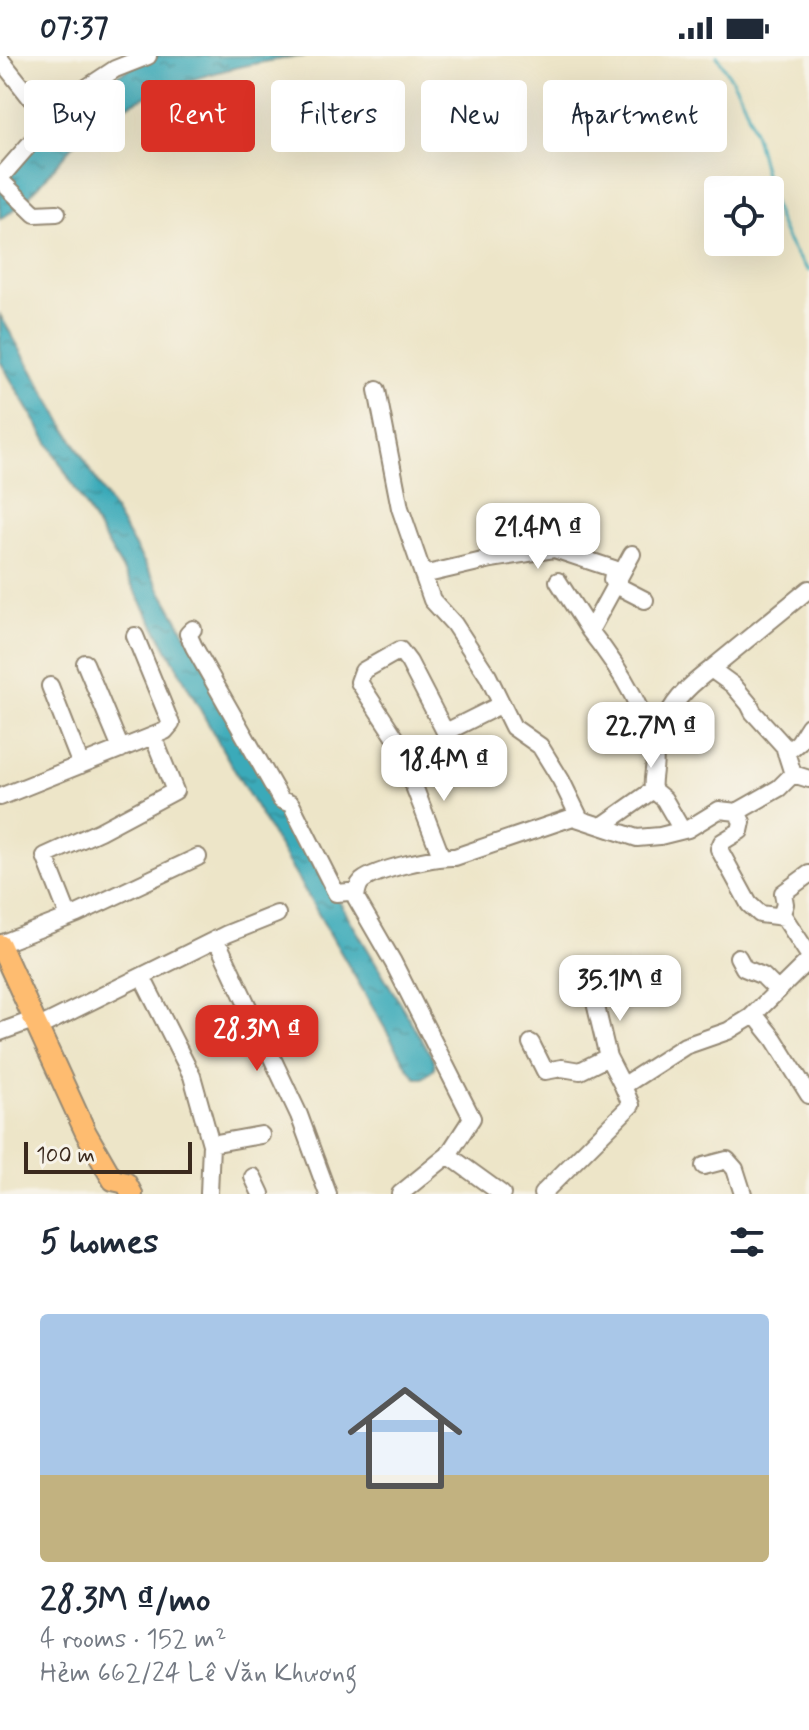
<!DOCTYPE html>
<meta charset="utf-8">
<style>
:root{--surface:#fff;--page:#f2f2f3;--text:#1f2937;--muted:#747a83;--line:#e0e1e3;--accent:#d93025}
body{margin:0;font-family:Mynerve,sans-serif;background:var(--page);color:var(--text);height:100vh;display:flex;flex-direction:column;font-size:30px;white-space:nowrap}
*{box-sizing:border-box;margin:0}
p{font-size:26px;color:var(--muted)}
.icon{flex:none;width:44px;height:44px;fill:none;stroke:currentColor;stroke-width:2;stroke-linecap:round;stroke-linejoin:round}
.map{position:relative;height:1138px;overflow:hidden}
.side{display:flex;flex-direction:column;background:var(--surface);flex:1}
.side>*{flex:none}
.guide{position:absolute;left:24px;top:24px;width:762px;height:72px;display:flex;gap:16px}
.controls{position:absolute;left:704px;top:120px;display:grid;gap:16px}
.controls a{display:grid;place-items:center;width:80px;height:80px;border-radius:8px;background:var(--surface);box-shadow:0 8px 32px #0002;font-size:40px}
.scale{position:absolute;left:24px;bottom:20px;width:168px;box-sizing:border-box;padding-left:8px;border:4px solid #3b2a1e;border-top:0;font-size:22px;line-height:28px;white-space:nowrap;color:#3b2a1e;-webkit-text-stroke:6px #f7f3e8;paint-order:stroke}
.price{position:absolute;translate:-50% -68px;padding:0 18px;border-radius:16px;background:#fff;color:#222;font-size:26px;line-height:52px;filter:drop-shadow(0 2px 4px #0008)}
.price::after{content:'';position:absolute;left:50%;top:48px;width:24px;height:18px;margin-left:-12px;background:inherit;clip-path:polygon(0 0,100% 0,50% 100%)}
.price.active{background:var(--accent);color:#fff}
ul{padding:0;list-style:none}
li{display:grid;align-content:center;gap:16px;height:424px;padding:0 40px}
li+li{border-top:2px solid var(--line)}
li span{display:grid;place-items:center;height:248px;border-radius:8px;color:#555}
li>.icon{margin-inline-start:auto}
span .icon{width:144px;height:144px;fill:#fffc;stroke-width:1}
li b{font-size:34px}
h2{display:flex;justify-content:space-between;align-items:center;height:96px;padding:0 40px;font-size:34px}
.pill{padding:0 28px;border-radius:8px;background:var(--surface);box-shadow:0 8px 32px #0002;font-size:28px;line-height:72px}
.pill.active{background:var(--accent);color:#fff}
.status{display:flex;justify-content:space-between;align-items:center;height:56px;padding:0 40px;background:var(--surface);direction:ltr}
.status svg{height:22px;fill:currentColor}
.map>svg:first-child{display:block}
</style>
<div class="status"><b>07:37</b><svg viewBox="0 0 49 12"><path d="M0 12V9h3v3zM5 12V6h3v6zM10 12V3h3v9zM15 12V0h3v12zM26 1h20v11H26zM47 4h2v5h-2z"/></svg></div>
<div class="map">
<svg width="809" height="1138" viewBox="0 0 809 1138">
<defs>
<pattern id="water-ripples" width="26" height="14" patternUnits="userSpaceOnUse" patternTransform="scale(2)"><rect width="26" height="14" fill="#3baab9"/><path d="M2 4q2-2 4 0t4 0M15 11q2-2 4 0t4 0" fill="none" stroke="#338b96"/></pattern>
</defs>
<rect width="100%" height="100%" fill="#f7f3e8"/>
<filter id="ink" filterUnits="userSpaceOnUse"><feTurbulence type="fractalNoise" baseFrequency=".0125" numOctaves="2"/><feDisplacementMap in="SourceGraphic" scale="16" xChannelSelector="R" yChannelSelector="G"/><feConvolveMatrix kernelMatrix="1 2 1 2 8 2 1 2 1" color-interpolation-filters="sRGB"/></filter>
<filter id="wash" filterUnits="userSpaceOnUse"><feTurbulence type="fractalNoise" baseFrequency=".006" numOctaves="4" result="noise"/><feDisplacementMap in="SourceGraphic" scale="32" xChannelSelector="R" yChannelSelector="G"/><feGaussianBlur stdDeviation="1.8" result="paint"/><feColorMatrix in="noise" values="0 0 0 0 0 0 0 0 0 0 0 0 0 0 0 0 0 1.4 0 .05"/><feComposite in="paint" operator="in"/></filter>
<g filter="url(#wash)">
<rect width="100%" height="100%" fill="#ede5c8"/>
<!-- water -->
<path fill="url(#water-ripples)" stroke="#3b6a6c" stroke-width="2" d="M 153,0 L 306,0 C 238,7 133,33 82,80 C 54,107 35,143 0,163 L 0,126 L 70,44 Z
M 0,259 L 208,616 L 313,802 L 434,1004 L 435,1012 L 423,1022 L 416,1022 L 407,1010 L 221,691 L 134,533 L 0,305 Z"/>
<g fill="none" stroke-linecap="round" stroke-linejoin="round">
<!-- stream -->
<path stroke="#3baab9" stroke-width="3" d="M 717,0 C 730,19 742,39 749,60 C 767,111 770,175 809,215"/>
</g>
</g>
<g filter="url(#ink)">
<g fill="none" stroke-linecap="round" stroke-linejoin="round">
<!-- minor casing -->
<g stroke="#948873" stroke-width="20">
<path id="minor" d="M 0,3 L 49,65
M 0,122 L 68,44 L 115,13 L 148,0
M 0,124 L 35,158 L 57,157
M 377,334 L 400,452 L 432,544 L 454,568 L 488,620 L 513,671 L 540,690 L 561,724 L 580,763
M 632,498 L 590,575 C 618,610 645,652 654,697 C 657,709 651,721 653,734
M 423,519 L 491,503 L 554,493 L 614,513 L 612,524 L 614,528 L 645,544
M 558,525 L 590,575
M 193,573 L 188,578 L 194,591 L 276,735 L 281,744 L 291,748 L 336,837 L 349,836 L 356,839
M 85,607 L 121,693
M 50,630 L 81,709
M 446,676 L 502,648
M 652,690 C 659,680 662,672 667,661 C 676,641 694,626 711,613
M 786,697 L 799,686 L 809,670
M 407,709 L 451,688
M 793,718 L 784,690 L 753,656 L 749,648 L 733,629 L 711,613 L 809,533
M 0,741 L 165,675 L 171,668 L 135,580
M 737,756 L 779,732 L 793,718 L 809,723
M 602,770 L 653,734 L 664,743 L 682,774
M 441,800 L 395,681 L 359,626 L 363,615 L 400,594 L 409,606 L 456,697
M 781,860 L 785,848 L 783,837 L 809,818
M 69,861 L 45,800 L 100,775 L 175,735 L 153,680
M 216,883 L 299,1059 L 328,1138
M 0,888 L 77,858 L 198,801
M 738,901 L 744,912 L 763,920 L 778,935
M 588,917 L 608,1001 L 623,1030
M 142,921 L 192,1020 L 211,1088
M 754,958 L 774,983 L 809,1039
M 37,972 L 227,878 L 277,858
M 0,976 L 33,964
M 531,987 L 545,1015 L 562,1012 L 580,1015 L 608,1001
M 448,1099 L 502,1138
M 704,1110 L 727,1104 L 735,1113 L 743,1138
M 253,1121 L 261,1138
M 209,1138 L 211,1088 L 261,1079
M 400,1138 L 448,1099 L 472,1062 L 393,906 L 356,842 C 357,835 357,830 362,825 C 377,813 436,800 455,801 L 573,761 L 637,782 L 660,780 L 688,773 L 719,754 L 737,756 L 742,766 L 740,775 L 722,786 L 719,793 L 749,848 L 760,858 L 784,861 L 809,899
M 542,1138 L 631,1049 L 623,1030 L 685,990 L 728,975 L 751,961 L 809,904"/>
</g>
<!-- major casing -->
<g stroke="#948873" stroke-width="24">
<path id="major" d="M 0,889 L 86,1077 L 113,1124 L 126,1127 L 132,1138"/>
</g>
<!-- minor -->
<use href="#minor" stroke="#fff" stroke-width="16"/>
<!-- major -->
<use href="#major" stroke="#febc70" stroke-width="20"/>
</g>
</g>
</svg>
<div class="controls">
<a><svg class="icon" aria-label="locate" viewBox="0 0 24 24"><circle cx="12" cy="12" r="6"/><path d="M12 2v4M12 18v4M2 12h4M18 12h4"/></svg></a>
</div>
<div class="scale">100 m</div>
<b class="price" style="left:538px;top:515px">21.4M ₫</b>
<b class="price" style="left:651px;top:714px">22.7M ₫</b>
<b class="price" style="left:444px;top:747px">18.4M ₫</b>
<b class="price" style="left:620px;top:967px">35.1M ₫</b>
<b class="price active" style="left:257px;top:1017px">28.3M ₫</b>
<div class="guide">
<a class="pill">Buy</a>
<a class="pill active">Rent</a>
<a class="pill">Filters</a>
<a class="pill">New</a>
<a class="pill">Apartment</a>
</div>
</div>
<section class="side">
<h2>5 homes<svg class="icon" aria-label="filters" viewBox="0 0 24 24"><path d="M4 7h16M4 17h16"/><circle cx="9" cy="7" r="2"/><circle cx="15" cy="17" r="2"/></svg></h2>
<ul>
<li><span style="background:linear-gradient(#a9c7e8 65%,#c2b280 0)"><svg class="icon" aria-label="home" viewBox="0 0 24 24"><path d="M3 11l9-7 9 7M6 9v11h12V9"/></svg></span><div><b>28.3M ₫/mo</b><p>4 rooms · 152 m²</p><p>Hẻm 662/24 Lê Văn Khương</p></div></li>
</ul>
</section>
